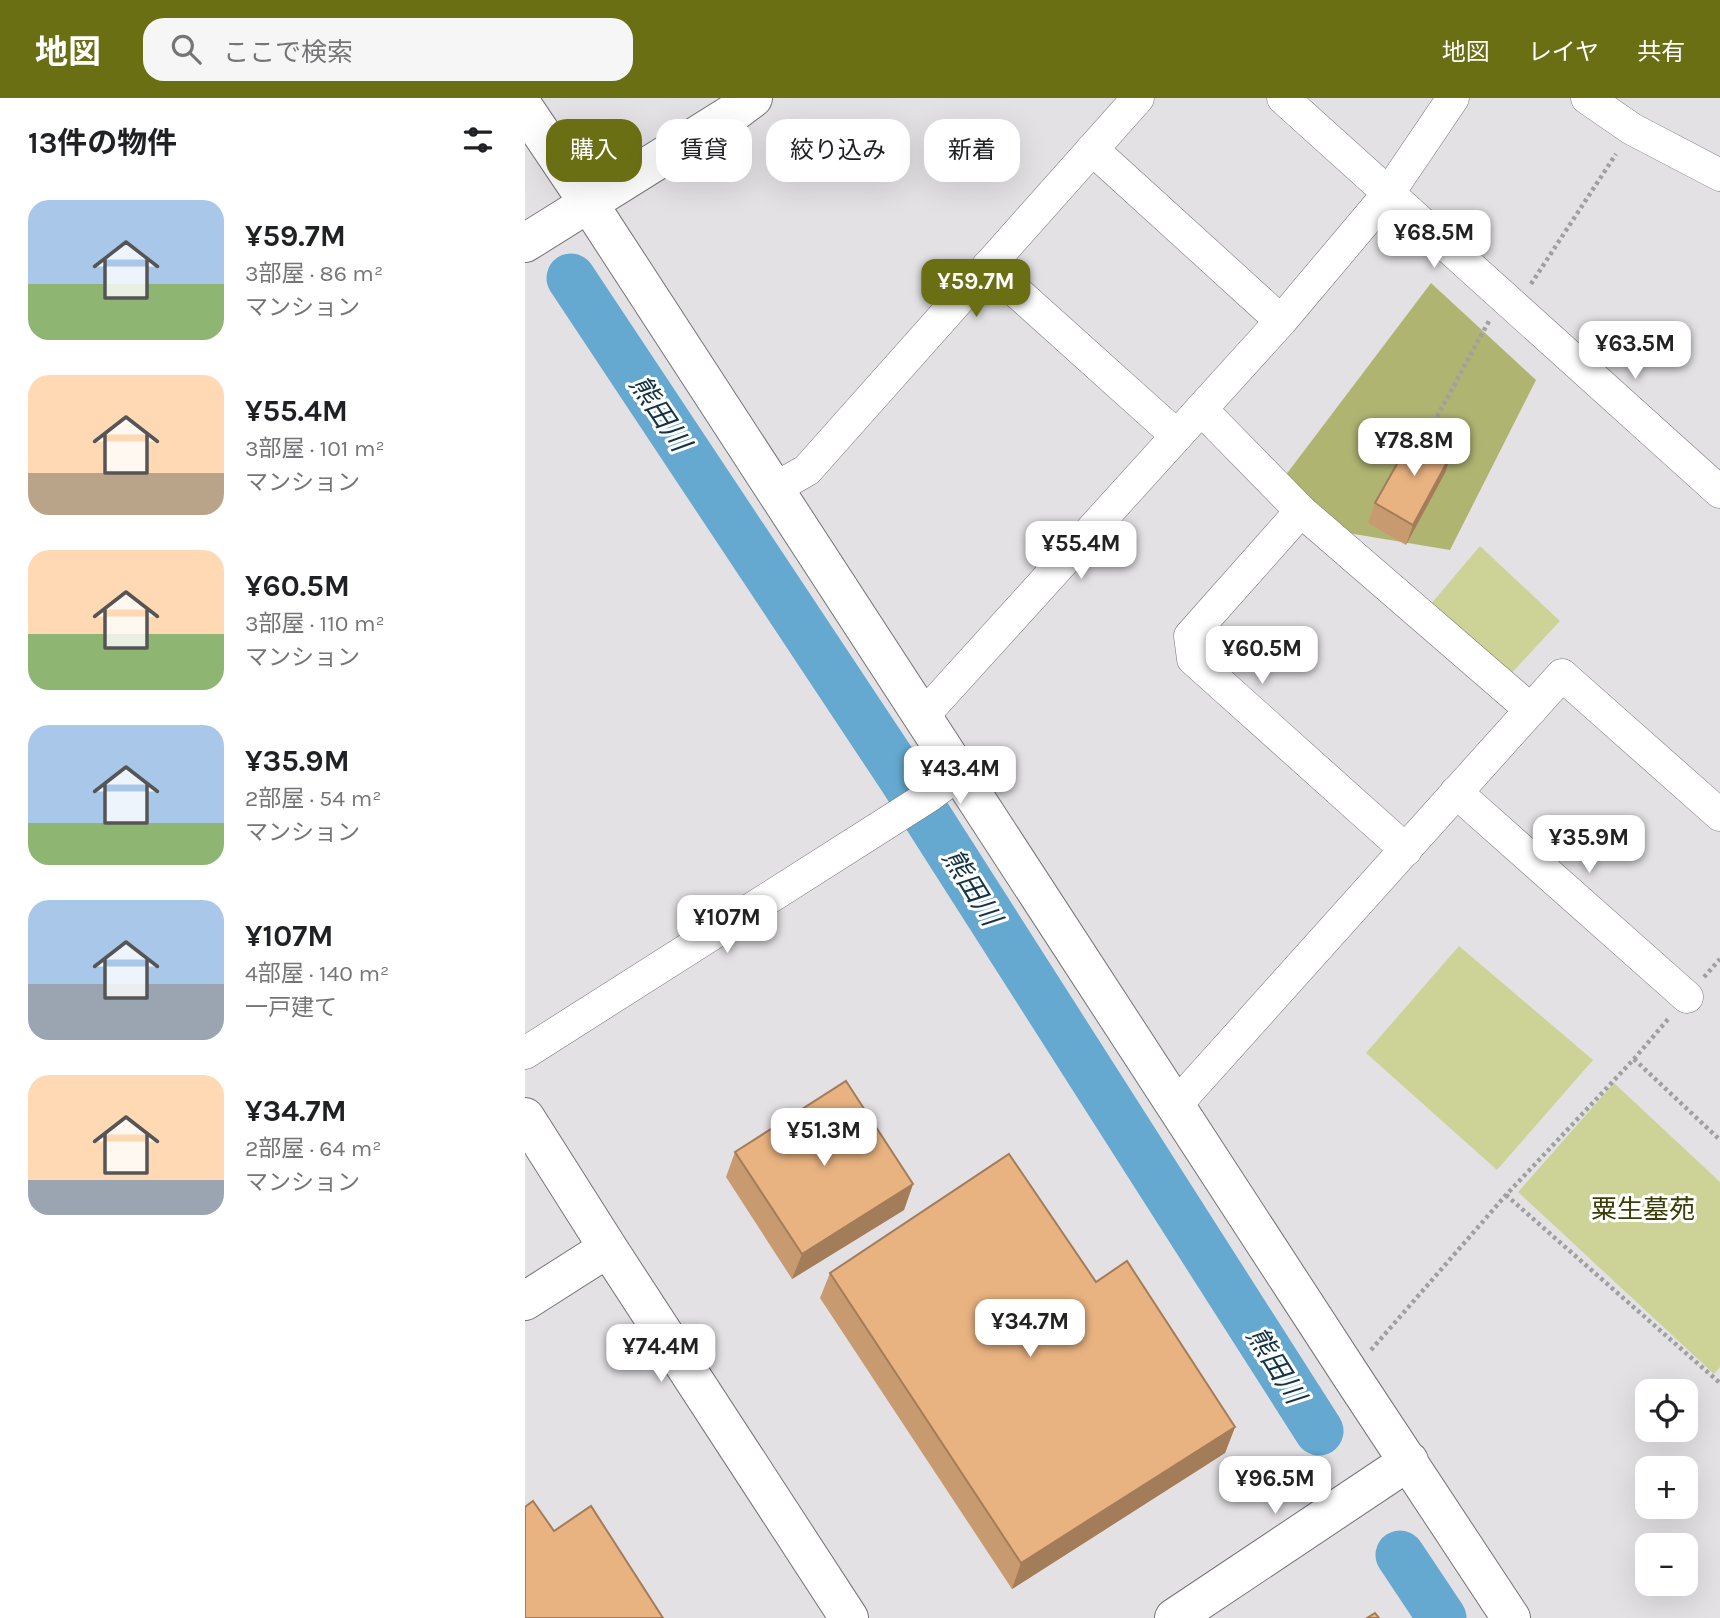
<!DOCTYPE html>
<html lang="ja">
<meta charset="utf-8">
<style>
:root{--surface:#fff;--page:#f6f6f6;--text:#202124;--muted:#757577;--accent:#6b6f13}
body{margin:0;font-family:Karla,"Noto Sans JP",sans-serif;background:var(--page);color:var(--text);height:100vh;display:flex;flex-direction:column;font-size:26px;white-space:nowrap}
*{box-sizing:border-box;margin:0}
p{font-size:23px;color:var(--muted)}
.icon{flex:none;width:38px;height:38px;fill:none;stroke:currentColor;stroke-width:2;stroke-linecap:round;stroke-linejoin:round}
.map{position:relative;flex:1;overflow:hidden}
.details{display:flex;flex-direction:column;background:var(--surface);width:525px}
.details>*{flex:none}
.hud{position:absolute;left:21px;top:21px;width:665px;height:63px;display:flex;gap:14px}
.fabs{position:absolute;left:1110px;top:1281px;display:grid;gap:14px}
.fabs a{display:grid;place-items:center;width:63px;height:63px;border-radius:14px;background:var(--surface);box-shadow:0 7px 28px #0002;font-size:35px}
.price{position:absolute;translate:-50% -60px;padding:0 16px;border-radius:14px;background:#fff;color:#222;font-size:23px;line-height:46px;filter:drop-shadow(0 2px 4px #0008)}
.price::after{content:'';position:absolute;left:50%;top:42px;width:21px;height:16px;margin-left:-10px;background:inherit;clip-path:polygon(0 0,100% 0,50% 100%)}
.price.on{background:var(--accent);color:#fff}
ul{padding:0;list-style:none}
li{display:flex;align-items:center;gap:21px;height:175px;padding:0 28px}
li span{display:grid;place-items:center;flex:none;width:196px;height:140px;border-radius:21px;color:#555}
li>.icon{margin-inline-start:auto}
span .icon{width:84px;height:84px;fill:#fffc;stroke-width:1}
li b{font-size:30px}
h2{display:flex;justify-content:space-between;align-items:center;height:84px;padding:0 28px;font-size:30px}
.chip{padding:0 24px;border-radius:21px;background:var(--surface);box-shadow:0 7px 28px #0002;font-size:24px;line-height:63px}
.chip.on{background:var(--accent);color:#fff}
header{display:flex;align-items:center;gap:42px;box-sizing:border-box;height:98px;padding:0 35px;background:var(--accent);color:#fff}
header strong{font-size:33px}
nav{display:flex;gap:38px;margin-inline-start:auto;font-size:24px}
.search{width:490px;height:63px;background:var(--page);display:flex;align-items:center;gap:18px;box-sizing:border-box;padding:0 24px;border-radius:21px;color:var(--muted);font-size:26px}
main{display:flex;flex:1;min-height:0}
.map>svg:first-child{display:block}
</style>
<header>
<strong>地図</strong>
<div class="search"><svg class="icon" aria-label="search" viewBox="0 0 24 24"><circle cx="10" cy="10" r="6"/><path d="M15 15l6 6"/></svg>ここで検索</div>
<nav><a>地図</a><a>レイヤ</a><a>共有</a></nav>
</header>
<main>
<section class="details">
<h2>13件の物件<svg class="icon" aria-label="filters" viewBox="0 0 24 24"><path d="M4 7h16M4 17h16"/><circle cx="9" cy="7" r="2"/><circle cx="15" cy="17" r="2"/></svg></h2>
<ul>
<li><span style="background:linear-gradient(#a9c7e8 60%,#8fb573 0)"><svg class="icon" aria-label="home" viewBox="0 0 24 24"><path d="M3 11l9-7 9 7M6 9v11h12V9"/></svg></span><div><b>¥59.7M</b><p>3部屋 · 86 m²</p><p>マンション</p></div></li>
<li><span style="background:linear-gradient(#ffd9b3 70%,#b9a48a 0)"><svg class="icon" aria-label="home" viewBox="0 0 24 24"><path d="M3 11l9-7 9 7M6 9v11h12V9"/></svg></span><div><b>¥55.4M</b><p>3部屋 · 101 m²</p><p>マンション</p></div></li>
<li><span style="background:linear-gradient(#ffd9b3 60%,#8fb573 0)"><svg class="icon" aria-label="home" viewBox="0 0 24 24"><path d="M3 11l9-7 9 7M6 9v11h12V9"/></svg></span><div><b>¥60.5M</b><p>3部屋 · 110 m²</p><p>マンション</p></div></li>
<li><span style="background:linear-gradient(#a9c7e8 70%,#8fb573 0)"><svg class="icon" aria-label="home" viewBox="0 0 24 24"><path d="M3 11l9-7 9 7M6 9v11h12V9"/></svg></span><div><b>¥35.9M</b><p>2部屋 · 54 m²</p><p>マンション</p></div></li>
<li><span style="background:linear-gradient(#a9c7e8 60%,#9aa5b1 0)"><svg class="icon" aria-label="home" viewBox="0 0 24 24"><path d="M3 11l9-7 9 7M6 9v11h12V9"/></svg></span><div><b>¥107M</b><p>4部屋 · 140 m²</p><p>一戸建て</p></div></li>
<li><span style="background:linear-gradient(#ffd9b3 75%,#9aa5b1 0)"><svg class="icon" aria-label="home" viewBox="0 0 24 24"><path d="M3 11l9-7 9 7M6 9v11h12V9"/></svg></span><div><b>¥34.7M</b><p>2部屋 · 64 m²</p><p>マンション</p></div></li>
</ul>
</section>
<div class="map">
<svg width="1195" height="1520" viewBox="0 0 1195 1520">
<rect width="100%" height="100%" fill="#e3e1e4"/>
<!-- green -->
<path fill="#cdd397" d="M 955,448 L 1035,523 L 981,581 L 905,507 Z
M 934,848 L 1068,962 L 972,1072 L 841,955 Z
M 1089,985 L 1195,1084 L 1195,1269 L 1189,1276 L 993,1094 Z"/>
<!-- forest -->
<path fill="#afb571" d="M 906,185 L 1011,282 L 925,452 L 805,432 L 757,382 Z"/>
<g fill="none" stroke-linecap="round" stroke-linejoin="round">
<!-- river -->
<path stroke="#65a9d1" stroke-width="49" d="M 46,180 L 377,679 L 794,1333
M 875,1457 L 917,1520"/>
<!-- street casing -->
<g stroke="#757376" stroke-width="33">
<path id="street" d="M 758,0 L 1195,394
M 1062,0 L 1107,31 L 1195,77
M 567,51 L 756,223
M 463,168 L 652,338
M 676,311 L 776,413 L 1006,612
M 249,391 L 282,372 L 613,0
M 776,413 L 665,538 L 668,561 L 881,752
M 397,619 L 756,223 L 863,96 L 928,0
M 931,694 L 1162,899
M 0,955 L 404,698 L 435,675
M 650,1008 L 1037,577 L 1195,717"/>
</g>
<!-- secondary casing -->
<g stroke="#757376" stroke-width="40">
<path id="secondary" d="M 0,11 L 64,106 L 825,1276 L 986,1520
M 0,145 L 208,15 L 228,0
M 0,1019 L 83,1150 L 324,1520
M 0,1203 L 83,1150
M 649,1520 L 884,1363"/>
</g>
<!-- path -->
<path stroke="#a09fa1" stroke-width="4.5" stroke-dasharray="3.5 3.5" stroke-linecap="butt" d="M 1006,186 L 1091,56
M 902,337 L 964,223
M 1179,879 L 1195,861
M 1109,961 L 1195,1042
M 981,1097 L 1195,1285
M 846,1252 L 981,1097 L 1109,961 L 1144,920"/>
<!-- street -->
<use href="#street" stroke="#fff" stroke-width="32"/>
<!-- secondary -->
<use href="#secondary" stroke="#fff" stroke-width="38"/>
</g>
<!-- wall -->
<path fill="#c89a6f" d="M 927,355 L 920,375 L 881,447 L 843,425 L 850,405 Z
M 210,1054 L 388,1086 L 379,1112 L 267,1181 L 201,1079 Z
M 305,1175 L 571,1184 L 710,1329 L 700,1355 L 487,1491 L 295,1200 Z"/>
<!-- shaded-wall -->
<path fill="#a37d5a" d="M 927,355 L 920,375 L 881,447 L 888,427 Z
M 388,1086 L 379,1112 L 267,1181 L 277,1156 Z
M 710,1329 L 700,1355 L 487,1491 L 496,1465 Z"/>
<!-- building -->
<path fill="#e9b381" stroke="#a37d5a" stroke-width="2" d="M 890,334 L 927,355 L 888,427 L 850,405 Z
M 321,983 L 388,1086 L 277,1156 L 210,1054 Z
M 484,1056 L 571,1184 L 602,1163 L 710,1329 L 496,1465 L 305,1175 Z
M 8,1403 L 29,1433 L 66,1408 L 138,1520 L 0,1520 L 0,1409 Z
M 850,1515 L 854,1520 L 842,1520 Z"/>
<g text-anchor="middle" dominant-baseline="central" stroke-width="6" stroke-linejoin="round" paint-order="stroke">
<!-- park labels -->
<g font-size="26" fill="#3b3e07" stroke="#fff">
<text x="1118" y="1111">粟生墓苑</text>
</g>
<!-- water labels -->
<g font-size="28" font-style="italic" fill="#143344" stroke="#fff">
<text transform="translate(135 315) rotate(56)">熊田川</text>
<text transform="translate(447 789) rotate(58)">熊田川</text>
<text transform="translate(751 1267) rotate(58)">熊田川</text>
</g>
</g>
</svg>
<div class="fabs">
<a><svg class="icon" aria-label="locate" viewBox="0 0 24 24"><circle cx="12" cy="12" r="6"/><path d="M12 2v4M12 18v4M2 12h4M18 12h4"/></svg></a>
<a>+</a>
<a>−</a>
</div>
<b class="price" style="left:909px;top:172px">¥68.5M</b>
<b class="price on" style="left:451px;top:221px">¥59.7M</b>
<b class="price" style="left:1110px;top:283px">¥63.5M</b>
<b class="price" style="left:889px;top:380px">¥78.8M</b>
<b class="price" style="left:556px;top:483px">¥55.4M</b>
<b class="price" style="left:737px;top:588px">¥60.5M</b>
<b class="price" style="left:435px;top:708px">¥43.4M</b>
<b class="price" style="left:1064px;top:777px">¥35.9M</b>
<b class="price" style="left:202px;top:857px">¥107M</b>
<b class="price" style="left:299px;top:1070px">¥51.3M</b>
<b class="price" style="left:505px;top:1261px">¥34.7M</b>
<b class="price" style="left:136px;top:1286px">¥74.4M</b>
<b class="price" style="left:750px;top:1418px">¥96.5M</b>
<div class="hud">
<a class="chip on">購入</a>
<a class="chip">賃貸</a>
<a class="chip">絞り込み</a>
<a class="chip">新着</a>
</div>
</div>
</main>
